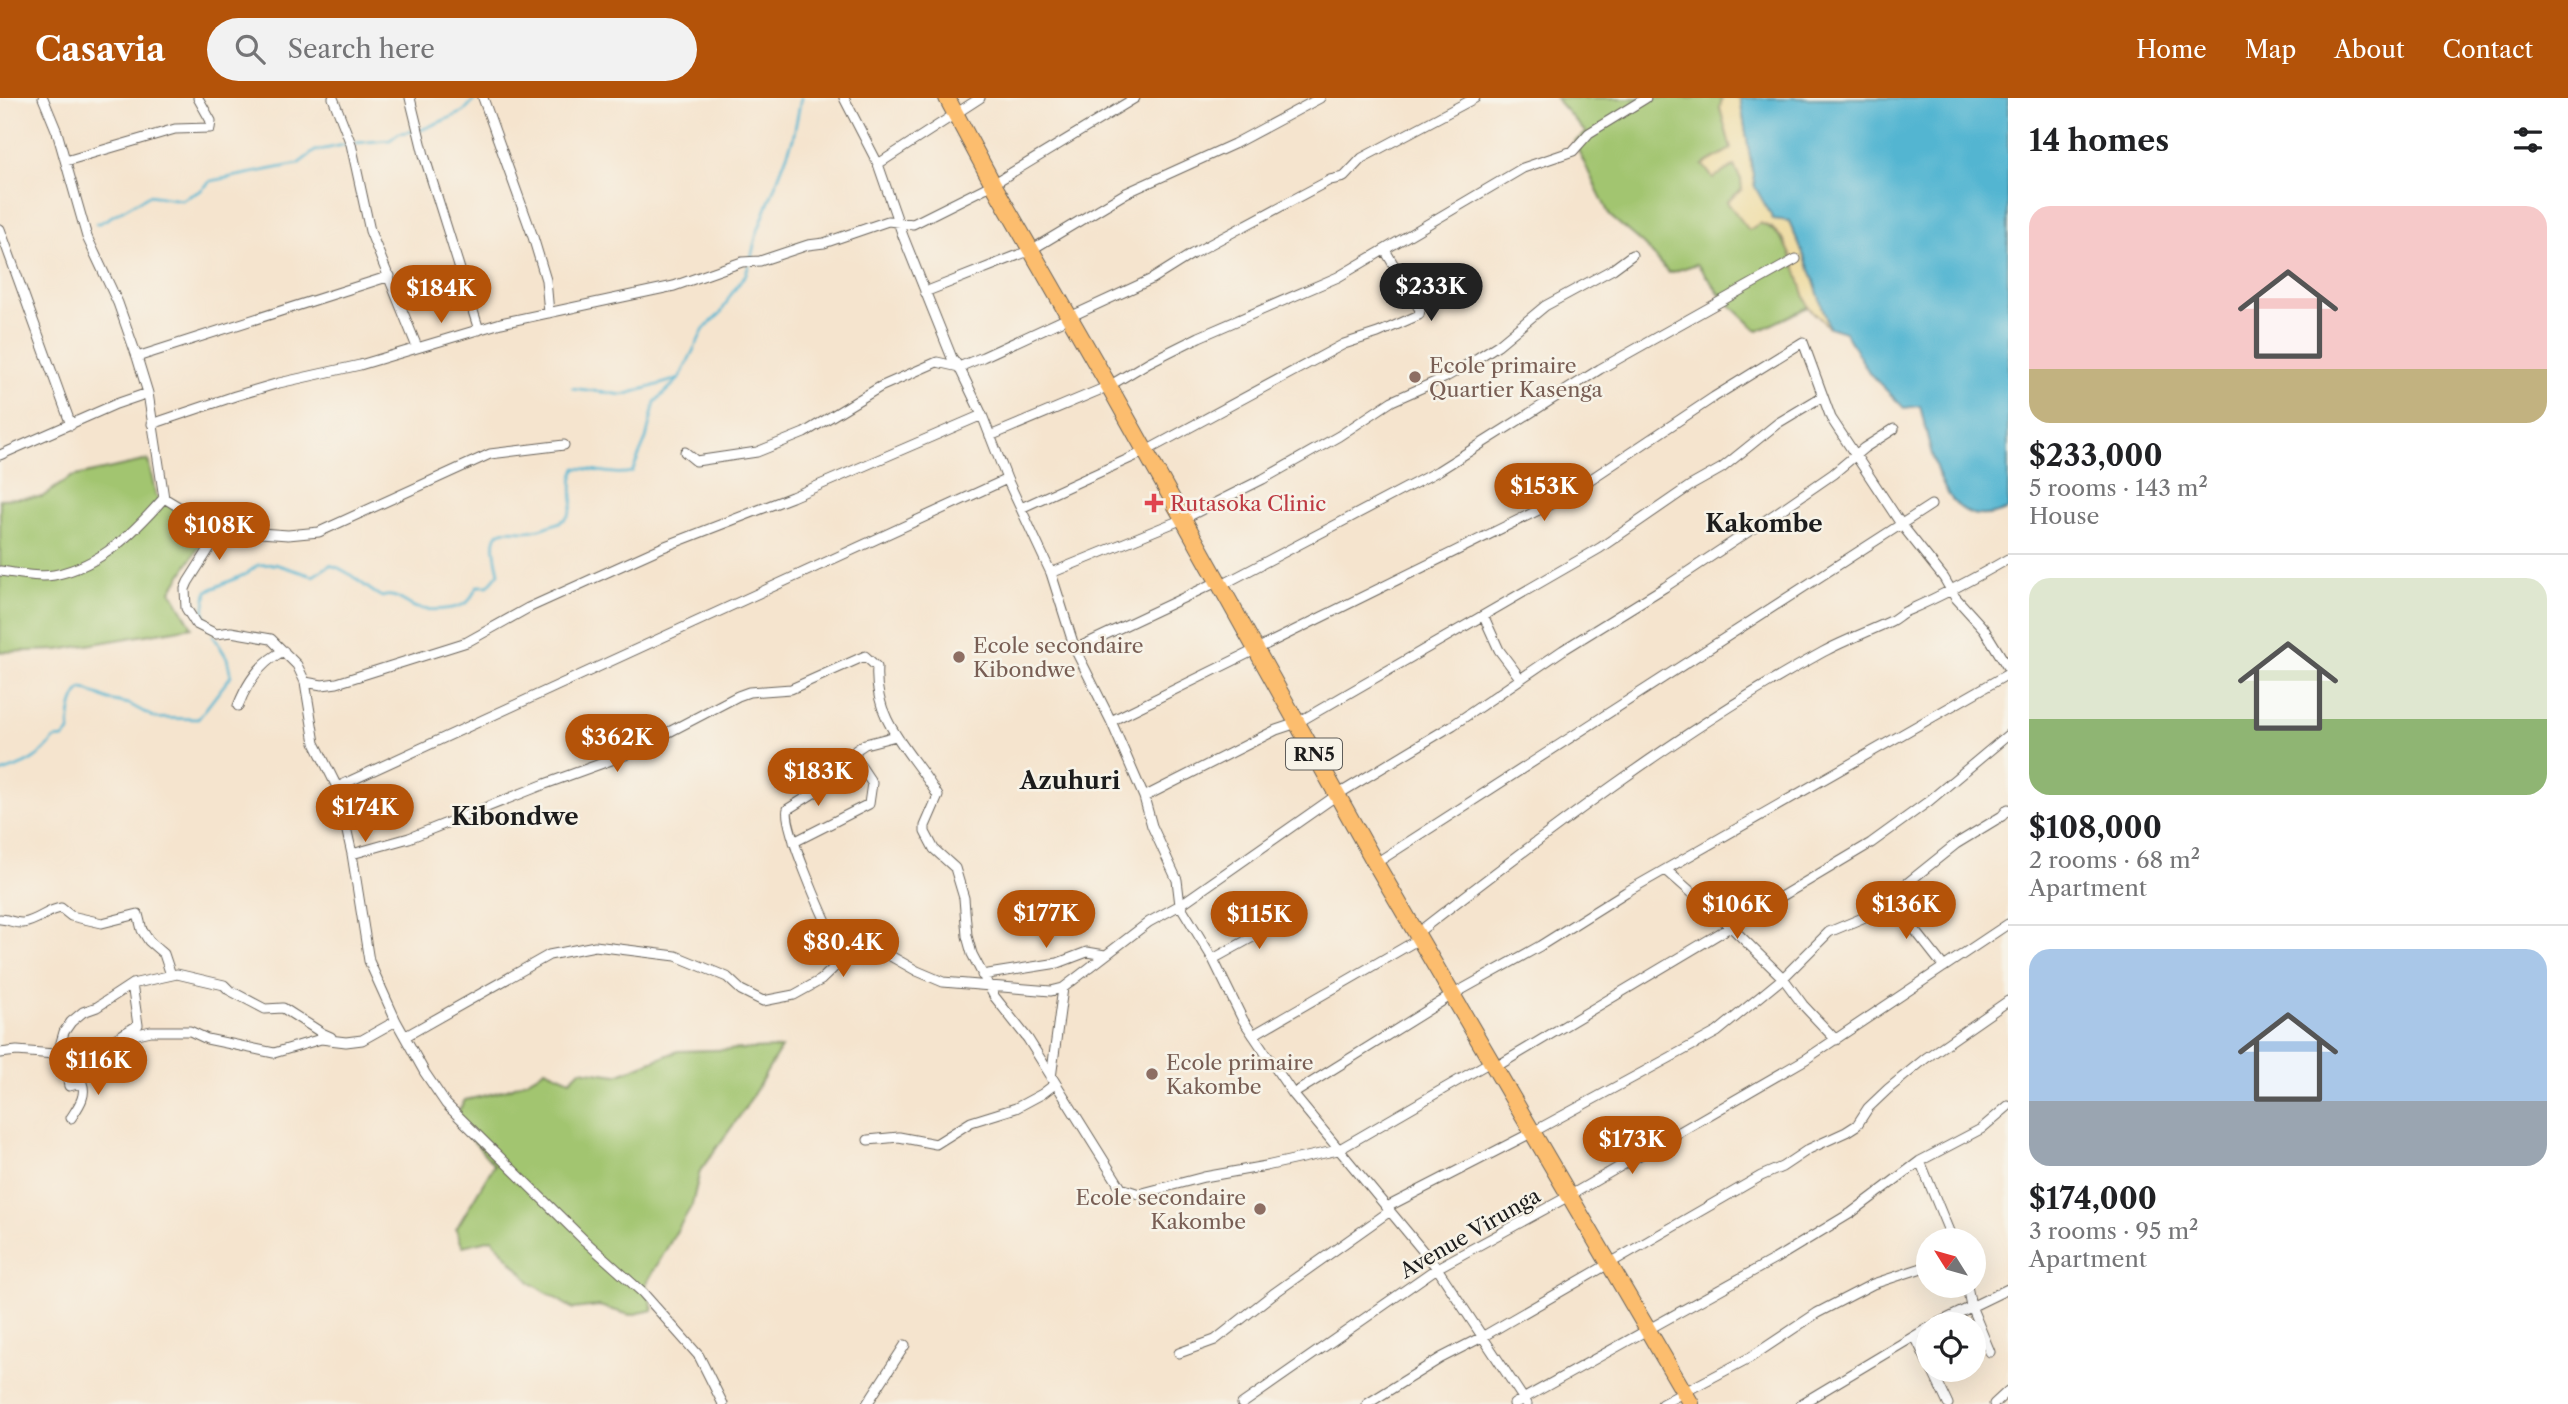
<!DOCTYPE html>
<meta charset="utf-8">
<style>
:root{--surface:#fff;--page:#f2f2f2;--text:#202124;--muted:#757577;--line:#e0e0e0;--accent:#b45309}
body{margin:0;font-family:"Libre Caslon Text",serif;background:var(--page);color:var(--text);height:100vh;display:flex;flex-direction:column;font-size:26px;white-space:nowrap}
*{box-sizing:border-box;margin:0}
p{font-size:23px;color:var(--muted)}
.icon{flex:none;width:38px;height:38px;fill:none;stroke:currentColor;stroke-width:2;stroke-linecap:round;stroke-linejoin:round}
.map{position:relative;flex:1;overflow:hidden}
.details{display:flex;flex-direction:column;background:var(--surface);width:560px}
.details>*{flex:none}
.needle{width:46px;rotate:307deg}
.buttons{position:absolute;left:1916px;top:1130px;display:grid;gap:14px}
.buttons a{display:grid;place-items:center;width:70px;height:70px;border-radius:50%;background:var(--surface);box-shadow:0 7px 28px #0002;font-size:35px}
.price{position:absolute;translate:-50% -60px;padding:0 16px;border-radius:24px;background:var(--accent);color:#fff;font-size:23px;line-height:46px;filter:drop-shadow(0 2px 4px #0008)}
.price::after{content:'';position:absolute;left:50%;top:42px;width:21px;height:16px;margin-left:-10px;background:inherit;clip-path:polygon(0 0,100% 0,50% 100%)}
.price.on{background:#222;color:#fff}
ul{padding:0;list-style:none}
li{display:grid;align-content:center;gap:14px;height:371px;padding:0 21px}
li+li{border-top:2px solid var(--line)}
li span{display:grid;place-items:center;height:217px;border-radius:21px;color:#555}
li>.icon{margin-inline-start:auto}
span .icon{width:126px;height:126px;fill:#fffc;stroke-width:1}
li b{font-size:30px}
h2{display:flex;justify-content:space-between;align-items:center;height:84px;padding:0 21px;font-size:30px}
header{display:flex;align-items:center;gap:42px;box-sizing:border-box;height:98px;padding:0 35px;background:var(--accent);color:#fff}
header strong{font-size:33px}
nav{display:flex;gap:38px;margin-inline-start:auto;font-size:24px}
.search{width:490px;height:63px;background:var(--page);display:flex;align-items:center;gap:18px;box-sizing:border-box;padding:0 24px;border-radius:38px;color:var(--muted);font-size:26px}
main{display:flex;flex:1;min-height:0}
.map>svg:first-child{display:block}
</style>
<header>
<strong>Casavia</strong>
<div class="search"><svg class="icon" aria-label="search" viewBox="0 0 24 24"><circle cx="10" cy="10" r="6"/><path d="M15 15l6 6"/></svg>Search here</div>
<nav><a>Home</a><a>Map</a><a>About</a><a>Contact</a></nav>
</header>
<main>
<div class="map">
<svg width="2008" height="1306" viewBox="0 0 2008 1306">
<rect width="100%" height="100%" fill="#f7f3e8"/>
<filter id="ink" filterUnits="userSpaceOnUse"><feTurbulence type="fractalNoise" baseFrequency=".0143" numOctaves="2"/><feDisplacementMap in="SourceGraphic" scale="14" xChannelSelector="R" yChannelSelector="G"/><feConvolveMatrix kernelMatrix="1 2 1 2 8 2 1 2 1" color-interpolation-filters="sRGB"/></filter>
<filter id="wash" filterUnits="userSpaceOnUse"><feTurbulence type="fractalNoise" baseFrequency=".00686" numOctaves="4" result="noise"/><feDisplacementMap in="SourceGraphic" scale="28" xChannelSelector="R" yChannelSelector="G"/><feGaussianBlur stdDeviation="1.57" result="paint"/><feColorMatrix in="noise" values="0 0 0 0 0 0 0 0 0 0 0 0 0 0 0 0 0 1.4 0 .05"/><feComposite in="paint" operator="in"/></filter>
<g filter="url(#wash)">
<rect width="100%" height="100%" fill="#f5e4ce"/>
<!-- green -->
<path fill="#a2c56f" stroke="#5f7046" stroke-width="2" d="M 1555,0 L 1722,0 L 1720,10 L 1731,51 L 1704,67 L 1734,68 L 1741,81 L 1742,91 L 1727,104 L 1749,131 L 1760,125 C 1793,137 1798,178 1808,209 L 1758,233 L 1724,201 L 1697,166 L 1669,175 L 1644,147 L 1610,118 L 1574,44 L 1586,35 Z
M 148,362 L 156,398 L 209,433 L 171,493 L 192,529 L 58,552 L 0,554 L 0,401 L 42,399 L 71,379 Z
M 781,950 L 744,1012 L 700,1073 L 692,1107 L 646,1186 L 653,1212 L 630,1217 L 599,1208 L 573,1211 L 531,1185 L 492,1141 L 463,1148 L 462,1147 L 456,1131 L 494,1067 L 454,1021 L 465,1002 C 494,996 522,989 545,971 L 570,982 L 580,972 L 617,977 L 678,953 Z"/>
<!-- sand -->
<path fill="#eeda9e" stroke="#857b5d" stroke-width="2" d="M 1722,0 L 1740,0 L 1755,89 L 1789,123 L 1811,174 L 1829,229 L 1808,209 L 1793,161 L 1784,142 L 1771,129 L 1760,125 L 1749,132 L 1727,104 L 1742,91 L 1741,81 L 1734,68 L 1713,80 L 1703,67 L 1731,51 L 1720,10 Z"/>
<!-- water -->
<path fill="#52b5d1" stroke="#376876" stroke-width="2" d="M 1740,0 L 2008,0 L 2008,411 C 1941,442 1932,352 1920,308 L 1904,310 L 1870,276 L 1845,234 L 1829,229 L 1811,174 L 1789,123 L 1773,121 L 1755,89 Z"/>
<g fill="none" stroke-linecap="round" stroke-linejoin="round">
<!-- stream -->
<path stroke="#52b5d1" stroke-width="2.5" d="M 421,32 L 463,14 L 476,0
M 355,45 L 390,42 L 399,35 L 415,33
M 96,125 L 100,125 L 149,97 L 181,102 L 200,93 L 211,83 L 298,66 L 315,53 L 348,46
M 751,160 L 757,135 L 793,41 L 801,0
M 572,290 L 623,297 L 678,281
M 209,528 L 204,515 L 207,493 L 246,476 L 258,467 L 275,466 L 313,478 L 330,467 C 350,472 364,490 382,499 C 396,494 405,506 417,510 C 429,513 456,512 466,505 C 473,501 472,494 478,488 L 488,488 L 499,475 C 497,465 493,452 495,442 C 498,428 512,433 522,433 C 532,434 562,426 568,418 C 578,404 567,387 576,370 C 596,371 613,378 632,374 L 646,341 L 655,304 L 679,281 L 704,231 L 721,215 L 730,198 L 746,176 L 749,167
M 0,675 C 22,668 40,661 54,641 L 63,640 L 70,633 C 69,618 71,601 82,590 L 109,602 L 129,606 L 155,620 L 198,621 L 231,578 L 227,560 L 213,537"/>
</g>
</g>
<g filter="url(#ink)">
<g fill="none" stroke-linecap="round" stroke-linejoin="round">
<!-- street casing -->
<g stroke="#68625a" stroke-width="11">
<path id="street" d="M 43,0 L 57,34 L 87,139 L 118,205 L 137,259 L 148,295 L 164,400 L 217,432 L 216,440 L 188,484 L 185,491 L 186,510 L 196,526 L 216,536 L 231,534 L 271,541 L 297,567 L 305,584 L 315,645 L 337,689 L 352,756 L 369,863 L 396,923 L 425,975 L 446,1006 L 585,1143 L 643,1195 L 699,1258 L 723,1306
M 333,0 L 351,46 L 370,133 L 417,249
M 410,0 L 424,57 L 479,232
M 483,0 L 533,139 L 546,182 L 549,215
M 844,0 L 878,66 L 903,138 L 952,260 L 959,269 L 982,317 L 1007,381 L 1051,475 L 1075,551 L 1111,623 L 1144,699 L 1152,728 L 1177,782 L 1180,807 L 1213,861 L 1243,922 L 1293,996 L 1437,1170 L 1527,1306
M 66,63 L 175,31 L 210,30 L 211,23 L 198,0
M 878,66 L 980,0
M 0,131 L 71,327
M 925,194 L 1031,152 L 1126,95 L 1234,46 L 1320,0
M 137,259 L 390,178
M 152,326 L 235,298 L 279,285 L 360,267 L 501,225 L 674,188 L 742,164 L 760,163 L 808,147 L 824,145 L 888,123 L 913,126 L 993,86 L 1135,0
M 990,338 L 1109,288 L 1149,264 L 1199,239 L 1338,179 L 1523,70 L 1573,53 L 1589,35 L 1646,0
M 685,354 L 696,363 L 757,354 L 804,335 L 880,289 L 937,264 L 959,269 L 983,259 L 1152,181 L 1192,156 L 1330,82 L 1344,79 L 1362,60 L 1475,0
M 0,357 L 116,306 L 148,295
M 1021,410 L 1146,353 L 1344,246 L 1378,235 L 1419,217 L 1420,212 L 1385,152
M 217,432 L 288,437 L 319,434 L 490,356 L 564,347
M 0,473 C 17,475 38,480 54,477 C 102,467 133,435 164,400
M 1051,475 L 1183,421 L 1263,381 L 1339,338 L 1392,303 L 1444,280 L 1465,268 L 1498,247 L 1545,208 L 1613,171 L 1632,157
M 1220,488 L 1438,373 L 1600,271 L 1796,161
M 1484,519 L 1499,552 L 1520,580
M 1075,551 L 1217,484
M 305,584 L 322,587 L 337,585 L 467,544 L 528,510 L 663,449 L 792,399 L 982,317
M 238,608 C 247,585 261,563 284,553
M 1111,623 L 1561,401 L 1714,299 L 1803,244 L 1831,320 L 1901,426 L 1944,480 L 1955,499 L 1984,531 L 2008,570
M 337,689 L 1007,381
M 1144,699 L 1276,632 L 1297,625 L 1600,450 L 1690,388 L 1722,370 L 1778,325 L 1823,298
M 794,744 L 869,706 L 872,685 L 856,661 L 856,652 L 865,646 L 896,638
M 352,756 L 409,740 L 545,686 L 625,657 L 738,598 L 749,594 L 791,591 L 865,558 L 877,569 C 873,625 913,655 938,698 L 925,728 L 925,734 L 934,751 L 955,770 L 964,800 L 967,838 L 972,856 L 994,898 L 1028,941 L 1121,1090 L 1139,1096 L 1204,1079 L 1266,1068 L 1338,1052 L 1490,964
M 1376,765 L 1931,407
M 1666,772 L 1731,829 L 1783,880 L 1803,907 L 1836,942
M 1889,799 L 1944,869
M 0,821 C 8,821 15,826 23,825 C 38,823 47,812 61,810 L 71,818 L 102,825 L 138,816 L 142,832 L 149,843 L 164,856 L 171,877
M 1416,836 C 1545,736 1680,632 1823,554 C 1845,542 1868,534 1891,523 C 1897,520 1902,514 1909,512 C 1943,497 1975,480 2008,461
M 848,856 C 843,850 838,845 834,839 C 824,821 782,725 788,711 L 859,667
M 1213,861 L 1291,818
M 982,877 L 1058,865 L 1087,854 L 1105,857
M 1253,937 L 1419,841
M 406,938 L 549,857 L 595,848 L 676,858 L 727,879 L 741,892 L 763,903 L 794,897 L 821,882 L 848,856 L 871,847 L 917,873 L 943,884 L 1051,893 L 1063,890 L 1149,824 L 1180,807 L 1337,697 L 1453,627 L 1563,552 L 1665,489 L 1775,416 L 1833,376 L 1864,350 L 1894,331
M 115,941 L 138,927 L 132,886
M 0,955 L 17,953 L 79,958 L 85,951 L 94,946 L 151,933 L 190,933 L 207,941 L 274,955 L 321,941 L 346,944 L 362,942 L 396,923
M 58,955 L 64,934 L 71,924 L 83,914 L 97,909 L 132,886 L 177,876 L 224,887 L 229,892 L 265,911 L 283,910 L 322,935 L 331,939
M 1494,970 L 1871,745 L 1929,703 L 2008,637
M 1051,980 L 1063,890
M 1293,996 L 1452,897 L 1540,848 L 1626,794 L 2008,576
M 71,1020 C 78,1009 87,998 82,985 L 69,988 L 66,974 L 71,964 L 79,958
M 868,1042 L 899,1039 L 936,1046 L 971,1024 L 1016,1010 L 1042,996 L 1055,986
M 1920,1063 L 1953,1143
M 1387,1109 L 1531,1035 L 1717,934 L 1783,880 L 1829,834 L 1865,819 L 1956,746 L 2002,718 L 2008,711
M 1967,1188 L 1971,1208 L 1990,1254
M 1934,1227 L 2008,1191
M 1915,1238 L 1928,1265
M 1179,1255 L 1215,1242 L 1273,1196 L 1390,1113
M 1932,1272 L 1948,1306
M 867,1306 L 905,1247
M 1242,1306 L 1437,1170 L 1569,1098 L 1806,961 L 2008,826
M 1367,1306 L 1441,1260 L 1482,1239 L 1761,1078 L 1782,1069 L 1809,1051 L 1846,1034 L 1857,1027 L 1868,1010 L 1888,991 L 1926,960 L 2008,903
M 1514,1306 L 1775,1161 L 1851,1115 L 1920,1063 L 1981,1031 L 2008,1008
M 1662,1306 L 1751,1259 L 1817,1215 L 1873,1186 L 1928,1168
M 1801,1306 L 1928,1230
M 1994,1306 L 2008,1293"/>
</g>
<!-- highway casing -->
<g stroke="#68625a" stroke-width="18">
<path id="highway" d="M 947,0 L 993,86 L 1109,288 L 1373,761 L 1691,1306"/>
</g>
<!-- street -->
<use href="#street" stroke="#fff" stroke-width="9"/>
<!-- highway -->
<use href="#highway" stroke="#fcbd6e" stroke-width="16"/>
</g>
</g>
<!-- markers -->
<g fill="#8d6e63" stroke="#f7f3e8" stroke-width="2.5">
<circle cx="1415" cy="279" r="7"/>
<circle cx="959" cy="559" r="7"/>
<circle cx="1152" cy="976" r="7"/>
<circle cx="1260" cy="1111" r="7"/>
</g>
<path fill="#e0444e" stroke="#f7f3e8" stroke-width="2.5" d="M1150.5 394.5h7v7h7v7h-7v7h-7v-7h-7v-7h7z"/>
<g text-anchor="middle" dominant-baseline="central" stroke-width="5" stroke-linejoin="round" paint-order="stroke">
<!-- shield labels -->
<rect fill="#f7f3e8" stroke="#5e5c59" stroke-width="2" x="1286" y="640.5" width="56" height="31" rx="5"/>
<g font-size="19" font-weight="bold" fill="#1c1c1c">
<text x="1314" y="656">RN5</text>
</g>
<!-- education labels -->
<g font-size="21" fill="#785e54" stroke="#f7f3e8" text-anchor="start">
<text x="1429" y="267">Ecole primaire<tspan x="1429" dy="24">Quartier Kasenga</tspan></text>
<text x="973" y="547">Ecole secondaire<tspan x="973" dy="24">Kibondwe</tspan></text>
<text x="1166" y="964">Ecole primaire<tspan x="1166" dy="24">Kakombe</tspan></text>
<text x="1246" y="1099" text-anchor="end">Ecole secondaire<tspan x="1246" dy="24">Kakombe</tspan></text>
</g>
<!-- health labels -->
<g font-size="21" fill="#be3a42" stroke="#f7f3e8" text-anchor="start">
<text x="1170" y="405">Rutasoka Clinic</text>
</g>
<!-- street labels -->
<g font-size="21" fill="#1c1c1c" stroke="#f7f3e8">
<text transform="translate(1470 1135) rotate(-30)">Avenue Virunga</text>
</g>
<!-- quarter labels -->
<g font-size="24" font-weight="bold" fill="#1c1c1c" stroke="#f7f3e8">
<text x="1764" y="425">Kakombe</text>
<text x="1070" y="682">Azuhuri</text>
<text x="515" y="718">Kibondwe</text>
</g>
</g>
</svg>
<div class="buttons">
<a><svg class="needle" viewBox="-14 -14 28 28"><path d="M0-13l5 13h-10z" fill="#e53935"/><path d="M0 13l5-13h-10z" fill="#757577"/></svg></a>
<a><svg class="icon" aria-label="locate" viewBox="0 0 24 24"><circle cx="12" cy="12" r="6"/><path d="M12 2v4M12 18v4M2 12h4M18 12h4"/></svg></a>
</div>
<b class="price on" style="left:1431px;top:225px">$233K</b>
<b class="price" style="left:441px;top:227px">$184K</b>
<b class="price" style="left:1544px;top:425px">$153K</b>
<b class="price" style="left:219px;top:464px">$108K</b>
<b class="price" style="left:617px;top:676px">$362K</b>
<b class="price" style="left:818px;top:710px">$183K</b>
<b class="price" style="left:365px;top:746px">$174K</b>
<b class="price" style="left:1737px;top:843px">$106K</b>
<b class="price" style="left:1906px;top:843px">$136K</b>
<b class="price" style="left:1046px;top:852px">$177K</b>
<b class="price" style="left:1259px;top:853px">$115K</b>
<b class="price" style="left:843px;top:881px">$80.4K</b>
<b class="price" style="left:98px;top:999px">$116K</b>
<b class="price" style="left:1632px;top:1078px">$173K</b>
</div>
<section class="details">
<h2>14 homes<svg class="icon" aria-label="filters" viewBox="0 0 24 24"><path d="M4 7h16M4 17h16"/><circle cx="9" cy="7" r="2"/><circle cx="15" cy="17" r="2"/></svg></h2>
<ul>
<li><span style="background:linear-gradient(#f6c9c9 75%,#c2b280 0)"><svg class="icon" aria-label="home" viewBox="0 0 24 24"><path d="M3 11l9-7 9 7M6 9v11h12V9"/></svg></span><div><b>$233,000</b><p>5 rooms · 143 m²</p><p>House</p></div></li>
<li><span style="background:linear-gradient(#dfe7d0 65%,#8fb573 0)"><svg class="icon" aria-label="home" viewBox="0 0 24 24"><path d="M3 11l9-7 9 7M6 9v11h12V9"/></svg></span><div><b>$108,000</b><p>2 rooms · 68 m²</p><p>Apartment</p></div></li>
<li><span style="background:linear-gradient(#a9c7e8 70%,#9aa5b1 0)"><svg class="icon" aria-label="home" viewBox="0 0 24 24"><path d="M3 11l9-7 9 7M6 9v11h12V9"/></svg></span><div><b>$174,000</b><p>3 rooms · 95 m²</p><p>Apartment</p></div></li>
</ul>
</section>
</main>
